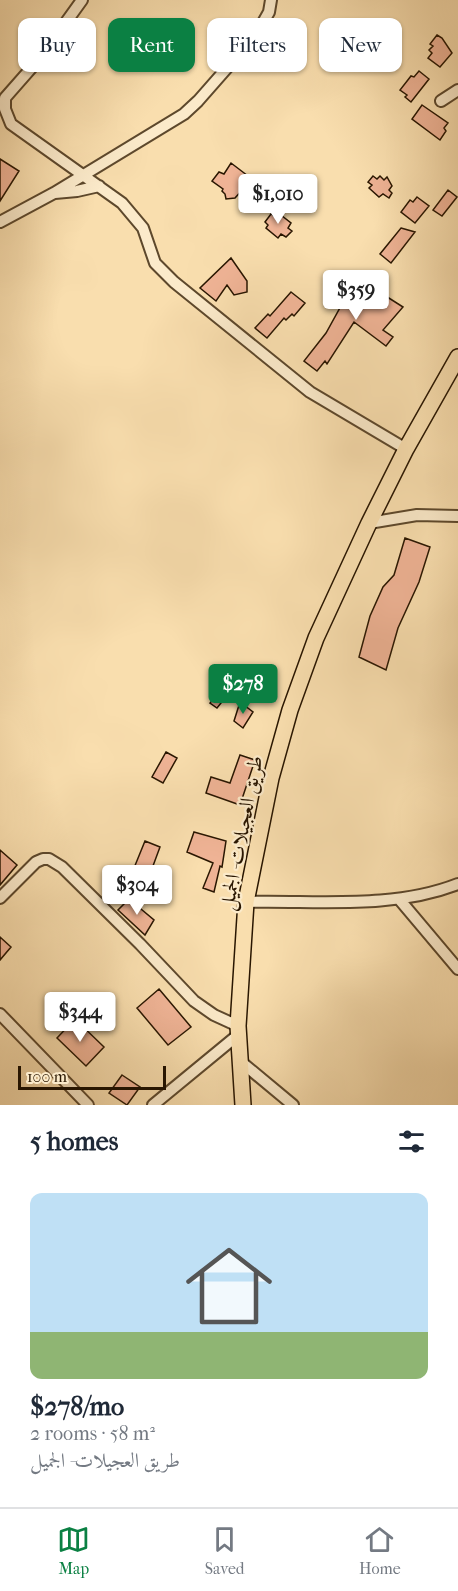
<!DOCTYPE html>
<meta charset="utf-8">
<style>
:root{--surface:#fff;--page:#f6f6f7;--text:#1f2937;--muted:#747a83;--line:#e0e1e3;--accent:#0b8043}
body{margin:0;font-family:"IM FELL French Canon",Amiri,serif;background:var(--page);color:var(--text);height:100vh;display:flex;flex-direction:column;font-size:22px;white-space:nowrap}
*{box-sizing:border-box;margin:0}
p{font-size:20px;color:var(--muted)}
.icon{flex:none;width:33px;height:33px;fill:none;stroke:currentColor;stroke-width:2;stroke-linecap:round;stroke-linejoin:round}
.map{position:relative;height:1105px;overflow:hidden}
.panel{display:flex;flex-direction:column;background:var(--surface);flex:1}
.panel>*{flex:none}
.hud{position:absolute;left:18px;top:18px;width:423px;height:54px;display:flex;gap:12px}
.scale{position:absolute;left:18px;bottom:15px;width:148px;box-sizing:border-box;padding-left:6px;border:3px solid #291601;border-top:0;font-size:16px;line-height:21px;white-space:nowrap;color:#291601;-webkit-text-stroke:4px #fbeaca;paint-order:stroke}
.price{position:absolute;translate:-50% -51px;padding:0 14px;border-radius:6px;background:#fff;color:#222;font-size:20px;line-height:39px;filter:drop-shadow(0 2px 3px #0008)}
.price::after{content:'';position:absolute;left:50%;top:36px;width:18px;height:14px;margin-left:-9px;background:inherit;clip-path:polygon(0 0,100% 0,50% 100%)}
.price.current{background:var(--accent);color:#fff}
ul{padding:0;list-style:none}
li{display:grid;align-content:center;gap:12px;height:318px;padding:0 30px}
li span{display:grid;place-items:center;height:186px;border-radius:12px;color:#555}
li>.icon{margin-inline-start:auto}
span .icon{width:108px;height:108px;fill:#fffc;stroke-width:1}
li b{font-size:26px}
h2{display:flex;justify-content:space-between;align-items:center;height:72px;padding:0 30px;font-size:26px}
.chip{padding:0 21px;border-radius:12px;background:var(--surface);box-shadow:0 2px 4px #0004;font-size:21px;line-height:54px}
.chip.current{background:var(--accent);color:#fff}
.tabs{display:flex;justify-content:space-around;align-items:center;height:84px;border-top:2px solid var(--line);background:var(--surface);font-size:16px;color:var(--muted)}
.tabs a{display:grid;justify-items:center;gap:3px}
.tabs .current{color:var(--accent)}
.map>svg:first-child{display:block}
</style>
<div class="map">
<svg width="458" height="1105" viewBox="0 0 458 1105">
<rect width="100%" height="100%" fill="#f9deae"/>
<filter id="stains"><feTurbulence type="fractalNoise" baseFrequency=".00333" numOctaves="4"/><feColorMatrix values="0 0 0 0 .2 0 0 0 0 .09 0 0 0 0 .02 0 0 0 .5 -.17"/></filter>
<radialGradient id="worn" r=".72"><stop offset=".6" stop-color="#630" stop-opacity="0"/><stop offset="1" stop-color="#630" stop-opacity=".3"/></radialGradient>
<!-- building -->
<path fill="#efb395" stroke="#291601" stroke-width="1.5" d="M 437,35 L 442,38 L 452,53 L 440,67 L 428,58 L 432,53 L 429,50 L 433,46 L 430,44 Z
M 419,71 L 429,79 L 411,102 L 405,97 L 407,95 L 400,90 L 411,76 L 414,77 Z
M 422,105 L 448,123 L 444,128 L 446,131 L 440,140 L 412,119 Z
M 0,159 L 19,171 L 0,201 Z
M 231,163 L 252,179 L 235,198 L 226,199 L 225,194 L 222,191 L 223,189 L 212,181 L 219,172 L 224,174 Z
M 373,176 L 377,179 L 380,176 L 384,180 L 387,177 L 392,186 L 389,190 L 392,193 L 389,198 L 383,194 L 379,197 L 369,188 L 372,185 L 368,182 Z
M 448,190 L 457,197 L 442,216 L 433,210 Z
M 417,197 L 429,206 L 415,223 L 401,212 L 410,200 L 413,202 Z
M 277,212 L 291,223 L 288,228 L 292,231 L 286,237 L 281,234 L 278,238 L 266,228 L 268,225 L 265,222 L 271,214 L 274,216 Z
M 401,228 L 415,232 L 391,263 L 380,254 Z
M 231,258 L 247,281 L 247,292 L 234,295 L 227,285 L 216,301 L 200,288 Z
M 359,279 L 403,307 L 383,330 L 393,337 L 386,346 L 354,322 L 327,364 L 325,361 L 317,371 L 304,361 L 326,333 L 341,306 Z
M 291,292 L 305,303 L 294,316 L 292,314 L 286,320 L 284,318 L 267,338 L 255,328 L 268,314 L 270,316 Z
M 405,538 L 430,547 L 419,582 L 398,628 L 386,670 L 359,657 L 370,616 L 383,587 L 394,575 Z
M 223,687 L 229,693 L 217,708 L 210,703 Z
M 240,702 L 253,712 L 243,728 L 234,721 Z
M 166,752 L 177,758 L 163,783 L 152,777 Z
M 240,755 L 255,760 L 240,805 L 206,793 L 211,777 L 230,783 Z
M 194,832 L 226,841 L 222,867 L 220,866 L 214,892 L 203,888 L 213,863 L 187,852 Z
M 145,841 L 160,847 L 150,874 L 134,868 Z
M 0,850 L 17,865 L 0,885 Z
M 129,899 L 154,920 L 145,935 L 118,910 Z
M 0,937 L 11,947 L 0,960 Z
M 159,989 L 191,1027 L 168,1045 L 137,1008 Z
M 75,1019 L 104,1047 L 86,1066 L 57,1038 Z
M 122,1075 L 140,1087 L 127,1105 L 109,1093 Z"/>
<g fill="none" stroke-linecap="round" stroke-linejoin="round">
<!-- minor casing -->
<g stroke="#5d482c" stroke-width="14">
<path id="minor" d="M 82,0 L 41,57 L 5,98 L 5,109 L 11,124 L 122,203 L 143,228 L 155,263 L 174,282 L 310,392 L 406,449
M 441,101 L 458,90
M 55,193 L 77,191 L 99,186
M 0,222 L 54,193 L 184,114 L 198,101 L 256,35 L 269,12 L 271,0
M 369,523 L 417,515 L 458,516
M 0,898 L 36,862 L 43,859 L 49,859 L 62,867 L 140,944 L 194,1001 L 214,1015 L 238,1026
M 399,899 L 458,969
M 246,902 C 316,900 392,910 458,884
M 0,1014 L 88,1105
M 240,1061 L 293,1105
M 153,1105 L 238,1035"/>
</g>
<!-- primary casing -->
<g stroke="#291601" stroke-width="18">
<path id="primary" d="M 243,1105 L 238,1026 L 246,902 L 271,778 L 290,710 L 316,638 L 369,523 L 406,449 L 458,357"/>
</g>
<!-- minor -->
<use href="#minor" stroke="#fbeaca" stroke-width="10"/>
<!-- primary -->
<use href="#primary" stroke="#f9deae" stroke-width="15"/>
</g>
<g text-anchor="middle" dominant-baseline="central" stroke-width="4.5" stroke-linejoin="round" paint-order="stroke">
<!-- street labels -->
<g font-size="21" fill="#291601" stroke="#fbeaca">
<text transform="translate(241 833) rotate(-79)">طريق العجيلات- الجميل</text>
</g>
</g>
<rect width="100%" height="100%" filter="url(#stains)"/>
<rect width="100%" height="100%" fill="url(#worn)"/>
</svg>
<div class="scale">100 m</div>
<b class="price" style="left:278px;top:225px">$1,010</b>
<b class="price" style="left:356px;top:321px">$359</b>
<b class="price current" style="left:243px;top:715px">$278</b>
<b class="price" style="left:137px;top:916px">$304</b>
<b class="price" style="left:80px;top:1043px">$344</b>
<div class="hud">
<a class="chip">Buy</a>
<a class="chip current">Rent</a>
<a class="chip">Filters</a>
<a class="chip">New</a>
</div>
</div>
<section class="panel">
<h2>5 homes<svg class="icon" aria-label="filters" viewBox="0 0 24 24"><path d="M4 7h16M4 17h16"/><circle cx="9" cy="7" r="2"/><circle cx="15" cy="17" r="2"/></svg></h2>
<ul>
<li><span style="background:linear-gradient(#bfe0f5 75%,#8fb573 0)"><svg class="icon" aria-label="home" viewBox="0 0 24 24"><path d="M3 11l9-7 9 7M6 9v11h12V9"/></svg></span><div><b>$278/mo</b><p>2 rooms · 58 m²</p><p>طريق العجيلات- الجميل</p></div></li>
</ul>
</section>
<nav class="tabs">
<a class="current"><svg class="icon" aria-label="map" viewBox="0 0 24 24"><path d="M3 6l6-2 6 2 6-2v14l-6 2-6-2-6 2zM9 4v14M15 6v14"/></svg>Map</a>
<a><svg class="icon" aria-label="saved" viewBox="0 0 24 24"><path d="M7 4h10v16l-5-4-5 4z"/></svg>Saved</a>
<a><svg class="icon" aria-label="home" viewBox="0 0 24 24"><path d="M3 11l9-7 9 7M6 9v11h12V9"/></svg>Home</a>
</nav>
